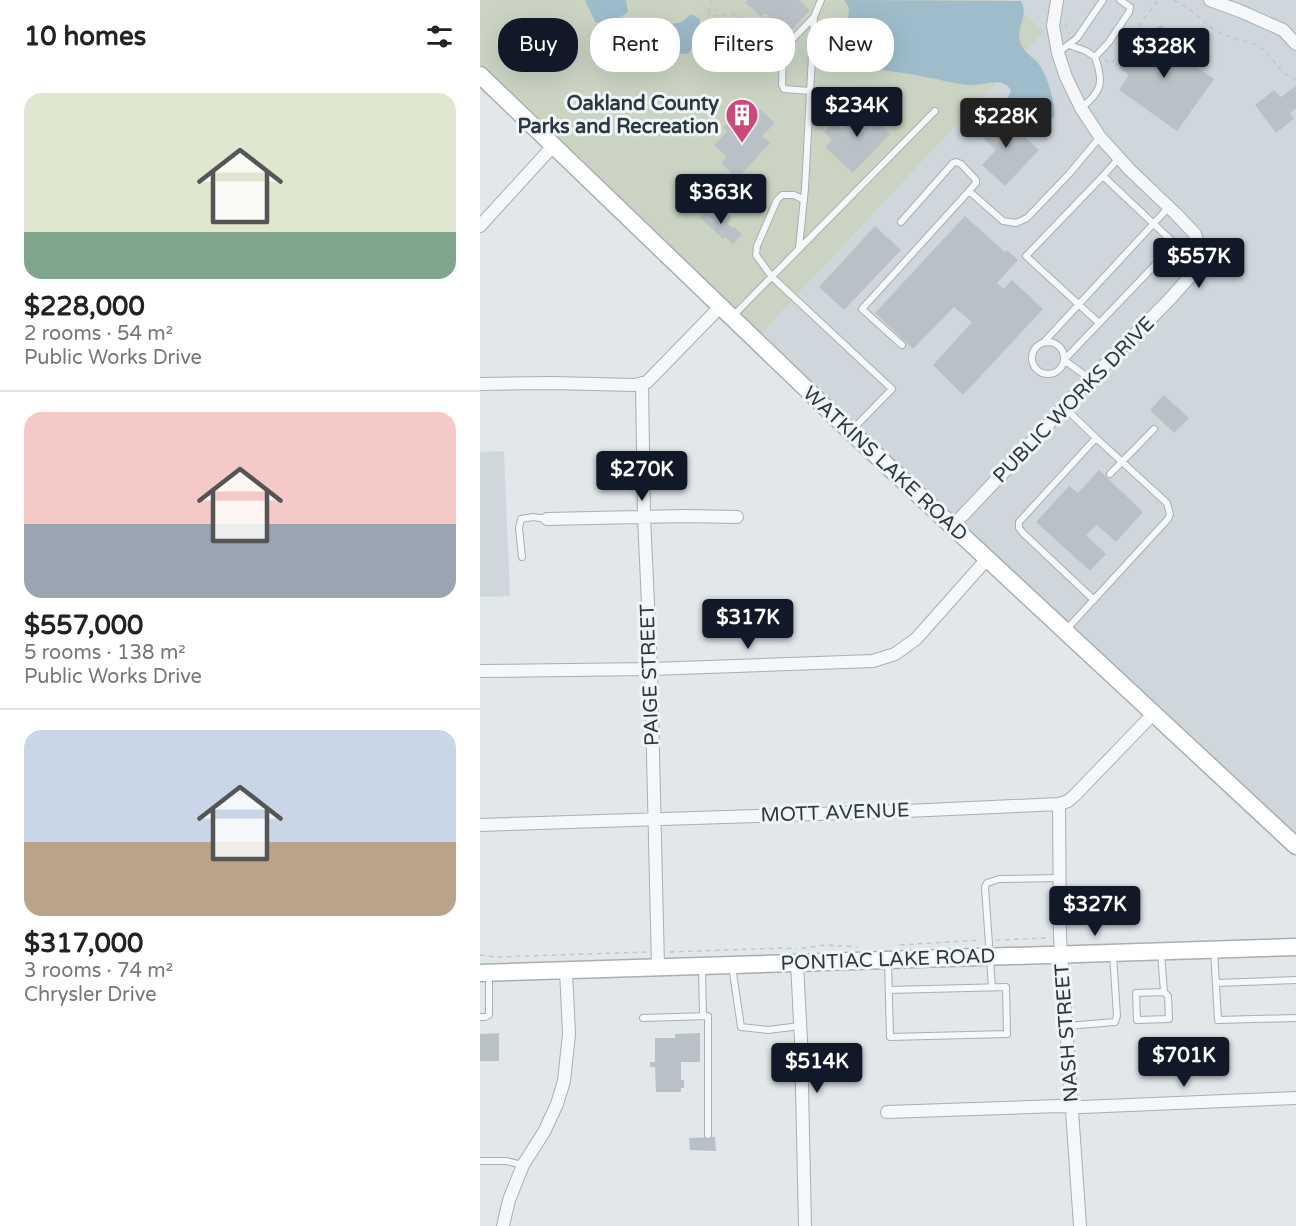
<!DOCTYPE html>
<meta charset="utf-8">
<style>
:root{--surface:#fff;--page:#f2f2f2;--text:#222;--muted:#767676;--line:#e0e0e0;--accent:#111827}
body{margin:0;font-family:"Varela Round",sans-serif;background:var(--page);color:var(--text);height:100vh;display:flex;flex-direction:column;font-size:22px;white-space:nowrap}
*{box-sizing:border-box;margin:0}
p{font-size:20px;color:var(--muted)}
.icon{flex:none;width:33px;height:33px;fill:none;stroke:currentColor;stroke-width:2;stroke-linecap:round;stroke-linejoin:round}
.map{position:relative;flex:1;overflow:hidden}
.details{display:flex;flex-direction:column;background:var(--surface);width:480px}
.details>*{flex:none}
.guide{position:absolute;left:18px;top:18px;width:570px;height:54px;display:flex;gap:12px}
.price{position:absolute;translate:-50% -51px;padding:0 14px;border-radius:6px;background:var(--accent);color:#fff;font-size:20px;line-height:39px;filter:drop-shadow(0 2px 3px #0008)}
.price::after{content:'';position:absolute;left:50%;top:36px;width:18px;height:14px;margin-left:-9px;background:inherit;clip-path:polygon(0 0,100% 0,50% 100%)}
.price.selected{background:#222;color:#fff}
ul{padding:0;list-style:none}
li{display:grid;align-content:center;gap:12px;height:318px;padding:0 24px}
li+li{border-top:2px solid var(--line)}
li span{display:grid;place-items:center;height:186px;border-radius:18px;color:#555}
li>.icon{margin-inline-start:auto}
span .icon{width:108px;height:108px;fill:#fffc;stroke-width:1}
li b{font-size:26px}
h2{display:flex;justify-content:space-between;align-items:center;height:72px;padding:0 24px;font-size:26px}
.tag{padding:0 21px;border-radius:24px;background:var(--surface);box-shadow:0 6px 24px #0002;font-size:21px;line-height:54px}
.tag.selected{background:var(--accent);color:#fff}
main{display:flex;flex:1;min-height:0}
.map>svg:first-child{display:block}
</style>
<main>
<section class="details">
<h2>10 homes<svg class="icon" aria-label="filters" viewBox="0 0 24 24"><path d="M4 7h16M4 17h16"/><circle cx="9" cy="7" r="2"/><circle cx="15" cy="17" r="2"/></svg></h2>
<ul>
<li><span style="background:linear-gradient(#dfe7d0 75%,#7fa58c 0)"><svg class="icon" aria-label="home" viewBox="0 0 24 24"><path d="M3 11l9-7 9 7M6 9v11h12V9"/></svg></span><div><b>$228,000</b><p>2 rooms · 54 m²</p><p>Public Works Drive</p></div></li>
<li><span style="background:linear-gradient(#f6c9c9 60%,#9aa5b1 0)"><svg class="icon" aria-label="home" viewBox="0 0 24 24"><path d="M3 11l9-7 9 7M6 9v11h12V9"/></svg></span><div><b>$557,000</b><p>5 rooms · 138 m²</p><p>Public Works Drive</p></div></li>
<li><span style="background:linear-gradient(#c9d6e8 60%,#b9a48a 0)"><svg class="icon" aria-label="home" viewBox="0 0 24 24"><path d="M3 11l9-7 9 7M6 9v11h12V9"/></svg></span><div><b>$317,000</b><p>3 rooms · 74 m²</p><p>Chrysler Drive</p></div></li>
</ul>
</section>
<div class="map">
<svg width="816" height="1226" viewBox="0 0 816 1226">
<rect width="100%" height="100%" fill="#e2e7ea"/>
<!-- built -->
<path fill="#d0d7dc" d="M 527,0 L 816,0 L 816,838 L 546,587 L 508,547 L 463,504 L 424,472 L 279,336 L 565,31 Z
M 24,451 L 30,596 L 0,597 L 0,452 Z"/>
<!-- green -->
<path fill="#cbd4c3" d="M 0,0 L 527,0 L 565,31 L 279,336 L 0,64 Z"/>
<!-- water -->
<path fill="#9ebcca" d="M 105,0 L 146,0 L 148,12 C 136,20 129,26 115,22 Z
M 364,0 L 541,1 C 549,14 536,28 540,42 C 544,53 552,56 558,63 C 567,74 576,104 574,117 C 571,119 570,121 566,122 C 558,124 530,112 525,105 L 531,90 C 522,76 505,85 491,85 C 475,85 461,79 445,77 C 420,72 395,69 370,65 C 359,57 356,37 355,24 L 362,26 L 365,24 C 369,14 372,9 364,0 Z
M 211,14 L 220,19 C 220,33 216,43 208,54 L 192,53 L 177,50 L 173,45 L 170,30 L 162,18 C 172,21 193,27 203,21 C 206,19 208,16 211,14 Z"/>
<!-- building -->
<path fill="#b9c1c7" d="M 267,0 L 319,0 L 330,10 L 303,39 L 286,22 L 290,18 L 285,13 L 281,17 L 265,2 Z
M 680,25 L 702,39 L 694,52 L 734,79 L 697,131 L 639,90 L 649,75 L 639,68 L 655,44 L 664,50 Z
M 816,86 L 816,108 L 810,113 L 814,119 L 796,133 L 775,105 L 794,90 L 801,97 Z
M 386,104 L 406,123 L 403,127 L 410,134 L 373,173 L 345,147 L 352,140 L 344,132 L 354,122 L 362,129 Z
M 280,109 L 295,123 L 282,136 L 290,143 L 257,179 L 241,163 L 247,157 L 234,145 L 247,131 L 243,128 L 258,113 L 267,122 Z
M 517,111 L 559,150 L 525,186 L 502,165 L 516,150 L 498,133 Z
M 230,207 L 240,217 L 245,212 L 252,218 L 247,223 L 252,228 L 254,227 L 262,234 L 253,244 L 245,237 L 243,239 L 220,218 Z
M 485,216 L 525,252 L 527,250 L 538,260 L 517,283 L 524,289 L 532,280 L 563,309 L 483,395 L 453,365 L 492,322 L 474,307 L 433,349 L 395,313 Z
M 395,226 L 421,250 L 364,310 L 339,287 Z
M 684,395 L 709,418 L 694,433 L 670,410 Z
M 619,470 L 663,512 L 636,542 L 617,525 L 606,535 L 626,554 L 610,571 L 556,522 L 589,486 L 598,493 Z
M 19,1033 L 19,1061 L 0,1061 L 0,1034 Z
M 220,1033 L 220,1062 L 201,1062 L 201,1080 L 204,1080 L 204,1088 L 201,1088 L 201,1092 L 176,1092 L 175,1067 L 170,1067 L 170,1062 L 175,1062 L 175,1038 L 195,1038 L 195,1034 Z
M 235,1137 L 236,1151 L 210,1150 L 209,1138 Z"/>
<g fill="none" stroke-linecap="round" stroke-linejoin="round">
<!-- lane casing -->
<g stroke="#a7afb4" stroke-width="8">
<path id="lane" d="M 589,45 L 606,51 L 615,57 L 629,42 L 649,12 L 650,7 L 640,0
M 579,52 L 597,38 L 623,0
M 330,91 L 304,89 L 302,85 L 303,49 L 334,17
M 601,108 C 622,92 624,82 615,57
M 623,176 L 639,158
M 324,200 L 314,195 L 302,195 L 297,200 L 277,246 L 276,255 L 292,277 L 412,389 L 371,431
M 421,222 L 473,163 L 476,162 L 481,164 L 496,180 L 496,183 L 489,191 L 523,221 L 536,223 L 547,218 L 589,174 L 620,137
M 319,248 L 325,188 L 334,17 L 341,0
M 252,317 L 455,111
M552 358a16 16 0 1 1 32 0a16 16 0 1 1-32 0Z
M 563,343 L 689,207
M 422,345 L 382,309 L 489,191
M 610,379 L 584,360 L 695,244 L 623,176 L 546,256 L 619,323
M 585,408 L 616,438 L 687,503 L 690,514 L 688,519 L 585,631
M 630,474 L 674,429
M 42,557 L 39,528 L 41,519 L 53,517 L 67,519
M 614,600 L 543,533 L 539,528 L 539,522 L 616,438
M 734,950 L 738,1020 L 816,1018
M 681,953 L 684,992 L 688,996 L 689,1019 L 657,1020 L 656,993 L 684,992
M 408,961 L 410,1037 L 527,1034 L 526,987 L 409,990
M 252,966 L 261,1027 L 288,1030 L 320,1026
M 222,967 L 223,1016
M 736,983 L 816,980
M 512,988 L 505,887 L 507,883 L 519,879 L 580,878
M 0,1017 L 5,1017 L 9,1015 L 9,974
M 163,1018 L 228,1016 L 228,1135
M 587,1026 L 635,1022 L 637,1016 L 633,954
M 0,1161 L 26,1161 L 43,1165"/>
</g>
<!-- street casing -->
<g stroke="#a7afb4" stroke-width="14">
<path id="street" d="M 730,0 L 760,11 L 803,30 L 816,44
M 0,226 L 73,146
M 162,383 L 164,517 L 171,669 L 178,967
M 0,384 L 72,383 L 154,385 L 167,382 L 240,307
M 67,519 L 205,516 L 257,517
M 472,527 L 610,380 L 689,300 L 715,271 L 721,254 L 715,234 L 695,213 L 650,170 L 620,137 L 601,108 L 586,77 L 578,53 L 573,26 L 577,0
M 0,671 L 171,669 L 393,661 L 415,654 L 436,639 L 507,559
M 579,804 L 580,937 L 600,1226
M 0,825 L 426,811 L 579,804 L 588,801 L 595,795 L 673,714
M 317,963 L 321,1041 L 325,1226
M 407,1112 L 579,1106 L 602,1107 L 816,1098
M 23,1226 L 29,1200 L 43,1165 L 64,1132 L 77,1104 L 84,1081 L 89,1034 L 86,971"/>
</g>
<!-- secondary casing -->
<g stroke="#a7afb4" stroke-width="19">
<path id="secondary" d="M 0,75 L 370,431 L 816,846
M 0,973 L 816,947"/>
</g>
<!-- path -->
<path stroke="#c0c5c9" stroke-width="1.5" stroke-dasharray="4.5 4.5" stroke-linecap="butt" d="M 232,0 L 229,11 L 233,16 L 253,14 L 267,21 L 272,20 L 291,41 L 297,45
M 694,0 C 701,4 708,8 714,13 C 724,21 733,30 745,35 C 756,40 771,41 781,48 C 794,57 800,76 816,79
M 585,24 L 590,34
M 625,60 L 631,64 L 678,0
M 516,940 L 568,938
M 420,945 L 499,940
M 322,948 L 347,945 L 377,947
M 190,952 L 305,948 L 317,949
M 0,955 L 16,957 L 167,952"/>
<!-- lane -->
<use href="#lane" stroke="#f5f7f9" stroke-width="6"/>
<!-- street -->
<use href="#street" stroke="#f5f7f9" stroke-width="12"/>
<!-- secondary -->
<use href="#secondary" stroke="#fff" stroke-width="16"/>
</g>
<!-- icons -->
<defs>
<g id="building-pin" transform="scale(1.725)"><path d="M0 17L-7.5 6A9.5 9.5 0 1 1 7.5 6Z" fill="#cd4977" stroke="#f2f5f8"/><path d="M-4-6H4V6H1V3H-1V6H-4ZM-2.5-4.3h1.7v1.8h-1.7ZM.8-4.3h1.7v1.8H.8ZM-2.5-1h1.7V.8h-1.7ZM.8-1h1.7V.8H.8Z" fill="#fff"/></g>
</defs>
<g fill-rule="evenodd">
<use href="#building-pin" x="262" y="115"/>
</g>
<g text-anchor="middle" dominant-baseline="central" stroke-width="6" stroke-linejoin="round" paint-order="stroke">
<!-- poi labels -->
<g font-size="20" font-weight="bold" fill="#2a3842" stroke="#f2f5f8" text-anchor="end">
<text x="239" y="104">Oakland County<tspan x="239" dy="23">Parks and Recreation</tspan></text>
</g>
<!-- street labels -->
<g font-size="20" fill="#2a3842" stroke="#f2f5f8">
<text transform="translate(594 400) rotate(-46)">PUBLIC WORKS DRIVE</text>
<text transform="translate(405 464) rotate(43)">WATKINS LAKE ROAD</text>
<text transform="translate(170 675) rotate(-92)">PAIGE STREET</text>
<text transform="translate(355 813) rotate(-2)">MOTT AVENUE</text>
<text transform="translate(408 960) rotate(-2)">PONTIAC LAKE ROAD</text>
<text transform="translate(587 1033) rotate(-94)">NASH STREET</text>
</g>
</g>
</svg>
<b class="price" style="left:684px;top:79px">$328K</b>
<b class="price" style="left:377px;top:138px">$234K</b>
<b class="price selected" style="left:526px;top:149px">$228K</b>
<b class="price" style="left:241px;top:225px">$363K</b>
<b class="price" style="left:719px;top:289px">$557K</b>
<b class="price" style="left:162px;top:502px">$270K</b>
<b class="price" style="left:268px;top:650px">$317K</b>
<b class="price" style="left:615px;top:937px">$327K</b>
<b class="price" style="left:704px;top:1088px">$701K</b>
<b class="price" style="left:337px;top:1094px">$514K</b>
<div class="guide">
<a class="tag selected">Buy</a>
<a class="tag">Rent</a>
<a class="tag">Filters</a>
<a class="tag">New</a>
</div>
</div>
</main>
